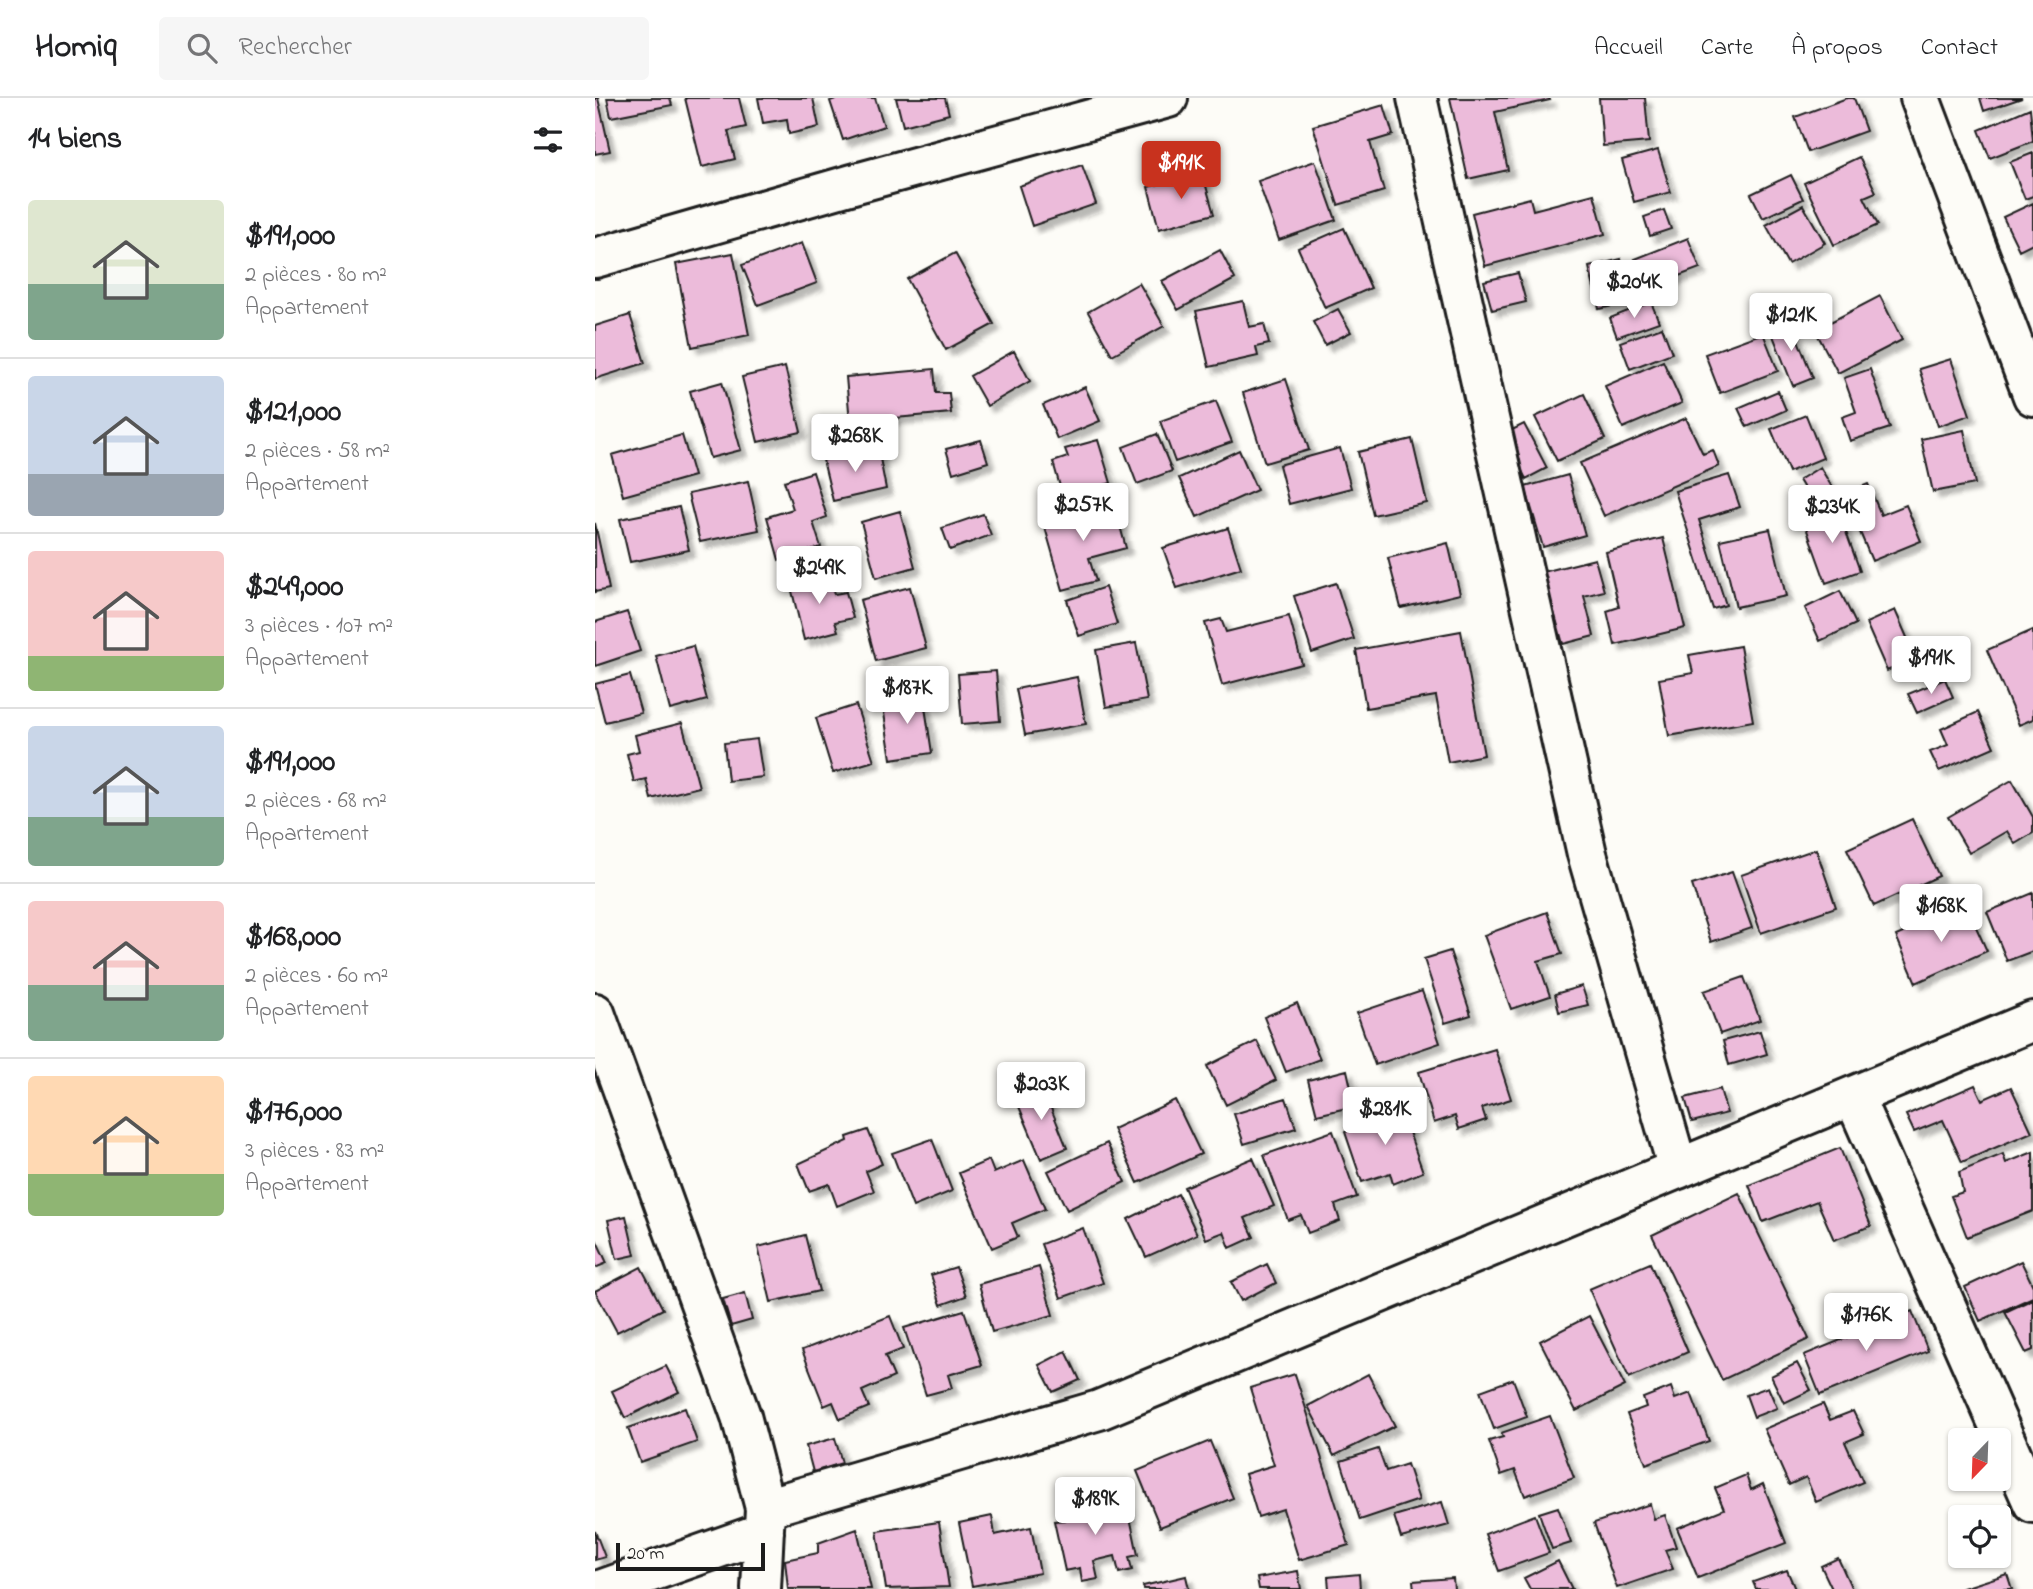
<!DOCTYPE html>
<html lang="fr">
<meta charset="utf-8">
<style>
:root{--surface:#fff;--page:#f6f6f6;--text:#202124;--muted:#757577;--line:#e0e0e0;--accent:#c8321e}
body{margin:0;font-family:"Indie Flower",sans-serif;background:var(--page);color:var(--text);height:100vh;display:flex;flex-direction:column;font-size:26px;white-space:nowrap}
*{box-sizing:border-box;margin:0}
p{font-size:23px;color:var(--muted)}
.icon{flex:none;width:38px;height:38px;fill:none;stroke:currentColor;stroke-width:2;stroke-linecap:round;stroke-linejoin:round}
.map{position:relative;flex:1;overflow:hidden}
.drawer{display:flex;flex-direction:column;background:var(--surface);width:595px}
.drawer>*{flex:none}
.needle{width:46px;rotate:203deg}
.tools{position:absolute;left:1353px;top:1330px;display:grid;gap:14px}
.tools a{display:grid;place-items:center;width:63px;height:63px;border-radius:7px;background:var(--surface);box-shadow:0 2px 5px #0004;font-size:35px}
.scale{position:absolute;left:21px;bottom:18px;width:149px;box-sizing:border-box;padding-left:7px;border:4px solid #1c1c1c;border-top:0;font-size:19px;line-height:24px;white-space:nowrap;color:#1c1c1c;-webkit-text-stroke:5px #fdfcf7;paint-order:stroke}
.price{position:absolute;translate:-50% -60px;padding:0 16px;border-radius:7px;background:#fff;color:#222;font-size:23px;line-height:46px;filter:drop-shadow(0 2px 4px #0008)}
.price::after{content:'';position:absolute;left:50%;top:42px;width:21px;height:16px;margin-left:-10px;background:inherit;clip-path:polygon(0 0,100% 0,50% 100%)}
.price.selected{background:var(--accent);color:#fff}
ul{padding:0;list-style:none}
li{display:flex;align-items:center;gap:21px;height:175px;padding:0 28px}
li+li{border-top:2px solid var(--line)}
li span{display:grid;place-items:center;flex:none;width:196px;height:140px;border-radius:7px;color:#555}
li>.icon{margin-inline-start:auto}
span .icon{width:84px;height:84px;fill:#fffc;stroke-width:1}
li b{font-size:30px}
h2{display:flex;justify-content:space-between;align-items:center;height:84px;padding:0 28px;font-size:30px}
header{display:flex;align-items:center;gap:42px;box-sizing:border-box;height:98px;padding:0 35px;background:var(--surface);border-bottom:2px solid var(--line)}
header strong{font-size:33px}
nav{display:flex;gap:38px;margin-inline-start:auto;font-size:24px}
.search{width:490px;height:63px;background:var(--page);display:flex;align-items:center;gap:18px;box-sizing:border-box;padding:0 24px;border-radius:7px;color:var(--muted);font-size:26px}
main{display:flex;flex:1;min-height:0}
.map>svg:first-child{display:block}
</style>
<header>
<strong>Homiq</strong>
<div class="search"><svg class="icon" aria-label="search" viewBox="0 0 24 24"><circle cx="10" cy="10" r="6"/><path d="M15 15l6 6"/></svg>Rechercher</div>
<nav><a>Accueil</a><a>Carte</a><a>À propos</a><a>Contact</a></nav>
</header>
<main>
<section class="drawer">
<h2>14 biens<svg class="icon" aria-label="filters" viewBox="0 0 24 24"><path d="M4 7h16M4 17h16"/><circle cx="9" cy="7" r="2"/><circle cx="15" cy="17" r="2"/></svg></h2>
<ul>
<li><span style="background:linear-gradient(#dfe7d0 60%,#7fa58c 0)"><svg class="icon" aria-label="home" viewBox="0 0 24 24"><path d="M3 11l9-7 9 7M6 9v11h12V9"/></svg></span><div><b>$191,000</b><p>2 pièces · 80 m²</p><p>Appartement</p></div></li>
<li><span style="background:linear-gradient(#c9d6e8 70%,#9aa5b1 0)"><svg class="icon" aria-label="home" viewBox="0 0 24 24"><path d="M3 11l9-7 9 7M6 9v11h12V9"/></svg></span><div><b>$121,000</b><p>2 pièces · 58 m²</p><p>Appartement</p></div></li>
<li><span style="background:linear-gradient(#f6c9c9 75%,#8fb573 0)"><svg class="icon" aria-label="home" viewBox="0 0 24 24"><path d="M3 11l9-7 9 7M6 9v11h12V9"/></svg></span><div><b>$249,000</b><p>3 pièces · 107 m²</p><p>Appartement</p></div></li>
<li><span style="background:linear-gradient(#c9d6e8 65%,#7fa58c 0)"><svg class="icon" aria-label="home" viewBox="0 0 24 24"><path d="M3 11l9-7 9 7M6 9v11h12V9"/></svg></span><div><b>$191,000</b><p>2 pièces · 68 m²</p><p>Appartement</p></div></li>
<li><span style="background:linear-gradient(#f6c9c9 60%,#7fa58c 0)"><svg class="icon" aria-label="home" viewBox="0 0 24 24"><path d="M3 11l9-7 9 7M6 9v11h12V9"/></svg></span><div><b>$168,000</b><p>2 pièces · 60 m²</p><p>Appartement</p></div></li>
<li><span style="background:linear-gradient(#ffd9b3 70%,#8fb573 0)"><svg class="icon" aria-label="home" viewBox="0 0 24 24"><path d="M3 11l9-7 9 7M6 9v11h12V9"/></svg></span><div><b>$176,000</b><p>3 pièces · 83 m²</p><p>Appartement</p></div></li>
</ul>
</section>
<div class="map">
<svg width="1438" height="1491" viewBox="0 0 1438 1491">
<defs>
<filter id="shadow"><feDropShadow dx="6" dy="6" stdDeviation="2" flood-color="#0004"/></filter>
</defs>
<rect width="100%" height="100%" fill="#fdfcf7"/>
<filter id="ink" filterUnits="userSpaceOnUse"><feTurbulence type="fractalNoise" baseFrequency=".0143" numOctaves="2"/><feDisplacementMap in="SourceGraphic" scale="14" xChannelSelector="R" yChannelSelector="G"/><feConvolveMatrix kernelMatrix="1 2 1 2 8 2 1 2 1" color-interpolation-filters="sRGB"/></filter>
<g filter="url(#ink)">
<!-- building -->
<path fill="#ecbbda" stroke="#1c1c1c" stroke-width="2" filter="url(#shadow)" d="M 0,0 L 3,0 L 15,53 L 0,56 Z
M 12,0 L 75,0 L 77,7 L 16,19 Z
M 90,0 L 144,0 L 151,29 L 133,33 L 140,61 L 107,69 Z
M 163,0 L 218,0 L 224,29 L 194,36 L 192,21 L 168,25 Z
M 243,0 L 280,0 L 289,28 L 248,42 L 235,3 Z
M 301,0 L 350,0 L 354,16 L 308,28 Z
M 855,0 L 954,0 L 955,2 L 900,14 L 913,72 L 873,81 Z
M 1004,0 L 1050,0 L 1054,44 L 1008,48 Z
M 1252,0 L 1259,0 L 1271,33 L 1213,54 L 1200,19 Z
M 1385,0 L 1427,0 L 1389,13 Z
M 789,7 L 798,37 L 775,44 L 789,93 L 743,107 L 718,28 Z
M 1435,10 L 1438,43 L 1395,60 L 1384,32 Z
M 1063,52 L 1076,94 L 1039,104 L 1027,62 Z
M 1438,55 L 1438,98 L 1430,101 L 1415,64 Z
M 1264,59 L 1281,94 L 1269,99 L 1283,127 L 1239,147 L 1209,85 Z
M 720,63 L 741,122 L 684,142 L 663,83 Z
M 487,67 L 501,106 L 437,128 L 424,88 Z
M 607,74 L 619,116 L 564,131 L 553,89 Z
M 1196,77 L 1208,101 L 1168,120 L 1156,96 Z
M 999,96 L 1010,136 L 890,168 L 877,115 L 935,100 L 938,112 Z
M 1438,105 L 1438,145 L 1424,152 L 1408,119 Z
M 1208,107 L 1230,145 L 1193,166 L 1171,127 Z
M 1069,112 L 1076,131 L 1055,138 L 1049,119 Z
M 749,130 L 776,190 L 730,210 L 703,150 Z
M 1093,140 L 1105,170 L 1052,190 L 1040,161 Z
M 207,145 L 222,185 L 163,207 L 147,167 Z
M 625,152 L 640,181 L 583,212 L 567,183 Z
M 138,155 L 154,237 L 97,249 L 81,166 Z
M 360,155 L 399,226 L 351,252 L 312,181 Z
M 1026,161 L 1036,204 L 1004,211 L 994,169 Z
M 923,175 L 931,204 L 897,212 L 889,183 Z
M 544,185 L 569,228 L 517,257 L 493,214 Z
M 1285,198 L 1307,242 L 1243,275 L 1220,232 Z
M 648,203 L 654,229 L 669,226 L 674,246 L 661,249 L 663,258 L 614,269 L 601,213 Z
M 1056,204 L 1064,224 L 1022,239 L 1015,220 Z
M 743,211 L 756,234 L 730,247 L 718,224 Z
M 35,217 L 50,265 L 0,281 L 0,228 Z
M 1195,222 L 1218,280 L 1198,288 L 1175,230 Z
M 1067,229 L 1077,255 L 1035,271 L 1025,244 Z
M 1168,235 L 1183,273 L 1125,295 L 1110,256 Z
M 419,253 L 435,283 L 392,308 L 375,278 Z
M 1356,261 L 1375,317 L 1343,328 L 1324,271 Z
M 1068,263 L 1087,305 L 1028,330 L 1010,288 Z
M 190,269 L 206,334 L 163,344 L 147,279 Z
M 339,271 L 341,295 L 354,295 L 356,315 L 255,324 L 251,279 Z
M 1275,271 L 1295,330 L 1255,343 L 1247,319 L 1261,314 L 1249,280 Z
M 691,281 L 714,352 L 670,365 L 648,295 Z
M 127,284 L 146,352 L 115,360 L 95,293 Z
M 490,289 L 505,323 L 462,341 L 448,307 Z
M 1183,293 L 1191,312 L 1152,329 L 1143,310 Z
M 989,296 L 1010,341 L 962,363 L 940,319 Z
M 621,303 L 637,344 L 580,364 L 565,323 Z
M 1211,317 L 1228,360 L 1194,374 L 1176,331 Z
M 1091,320 L 1108,356 L 1118,352 L 1124,368 L 1009,418 L 985,365 Z
M 929,326 L 952,370 L 931,381 L 909,336 Z
M 1369,332 L 1380,386 L 1338,394 L 1326,341 Z
M 562,336 L 577,373 L 542,386 L 528,349 Z
M 87,337 L 99,378 L 28,398 L 17,357 Z
M 817,341 L 832,405 L 778,417 L 763,354 Z
M 386,342 L 393,364 L 358,375 L 351,351 Z
M 503,342 L 516,385 L 468,399 L 458,364 L 473,359 L 470,351 Z
M 283,350 L 291,391 L 238,403 L 228,362 Z
M 745,350 L 756,390 L 694,406 L 684,367 Z
M 644,352 L 662,392 L 602,419 L 584,380 Z
M 1225,369 L 1241,396 L 1220,409 L 1204,382 Z
M 218,374 L 232,419 L 218,424 L 226,449 L 184,462 L 172,419 L 198,411 L 189,383 Z
M 973,377 L 990,437 L 948,449 L 930,389 Z
M 1134,377 L 1145,409 L 1104,422 L 1131,507 L 1118,511 L 1080,393 Z
M 153,383 L 164,432 L 105,444 L 93,396 Z
M 1273,386 L 1286,417 L 1311,407 L 1326,443 L 1277,463 L 1249,396 Z
M 519,406 L 531,450 L 494,460 L 501,483 L 468,492 L 449,426 Z
M 84,409 L 94,452 L 35,464 L 25,421 Z
M 1242,409 L 1265,473 L 1231,485 L 1208,421 Z
M 305,413 L 320,469 L 281,480 L 266,424 Z
M 388,416 L 396,437 L 355,452 L 347,430 Z
M 0,425 L 14,491 L 0,494 Z
M 633,430 L 646,470 L 582,490 L 568,450 Z
M 1175,431 L 1191,498 L 1141,509 L 1125,442 Z
M 1068,440 L 1090,530 L 1020,547 L 1012,513 L 1024,509 L 1011,454 Z
M 853,445 L 865,496 L 806,510 L 793,460 Z
M 1000,461 L 1009,493 L 989,498 L 999,538 L 968,546 L 948,474 Z
M 233,475 L 239,496 L 251,494 L 258,520 L 240,524 L 243,533 L 209,542 L 195,485 Z
M 741,485 L 759,541 L 717,555 L 699,498 Z
M 315,489 L 331,550 L 281,563 L 265,502 Z
M 510,489 L 522,526 L 484,538 L 472,502 Z
M 1245,493 L 1261,526 L 1225,543 L 1210,510 Z
M 1300,512 L 1321,560 L 1292,573 L 1271,525 Z
M 32,514 L 45,553 L 0,568 L 0,524 Z
M 694,518 L 707,566 L 627,587 L 610,525 L 626,521 L 631,534 Z
M 1438,532 L 1438,621 L 1424,627 L 1392,552 Z
M 866,533 L 889,657 L 853,664 L 841,598 L 771,610 L 761,552 Z
M 541,545 L 552,602 L 511,609 L 501,552 Z
M 98,548 L 112,602 L 75,612 L 61,558 Z
M 1145,548 L 1158,623 L 1074,638 L 1064,581 L 1098,575 L 1094,557 Z
M 401,573 L 405,623 L 367,626 L 363,576 Z
M 35,577 L 46,615 L 10,624 L 0,586 Z
M 482,579 L 491,626 L 430,637 L 421,591 Z
M 1350,581 L 1358,599 L 1322,615 L 1313,596 Z
M 328,596 L 337,655 L 296,661 L 287,602 Z
M 261,607 L 279,663 L 238,675 L 221,620 Z
M 1383,614 L 1399,649 L 1344,673 L 1335,654 L 1353,647 L 1346,631 Z
M 87,625 L 104,689 L 56,701 L 51,681 L 39,684 L 32,656 L 44,653 L 40,637 Z
M 162,641 L 168,679 L 133,683 L 129,645 Z
M 1417,682 L 1438,719 L 1438,735 L 1420,746 L 1412,733 L 1374,755 L 1353,719 Z
M 1317,721 L 1344,778 L 1279,808 L 1252,751 Z
M 1221,751 L 1241,809 L 1166,835 L 1146,777 Z
M 1137,774 L 1157,830 L 1116,844 L 1097,787 Z
M 1438,795 L 1438,853 L 1412,863 L 1392,814 Z
M 1371,807 L 1392,853 L 1321,885 L 1301,838 Z
M 952,814 L 967,856 L 943,863 L 955,898 L 916,911 L 889,837 Z
M 855,853 L 876,917 L 850,925 L 829,861 Z
M 1149,879 L 1165,922 L 1125,936 L 1109,893 Z
M 987,888 L 993,907 L 964,914 L 960,896 Z
M 827,893 L 845,945 L 780,967 L 762,915 Z
M 702,905 L 725,961 L 691,974 L 669,919 Z
M 1165,933 L 1172,956 L 1134,967 L 1128,943 Z
M 662,943 L 681,982 L 631,1007 L 612,968 Z
M 900,951 L 916,1001 L 887,1010 L 891,1022 L 864,1031 L 860,1018 L 839,1025 L 824,974 Z
M 752,972 L 760,1008 L 722,1017 L 713,982 Z
M 1380,987 L 1387,1002 L 1416,989 L 1437,1034 L 1367,1064 L 1348,1022 L 1319,1034 L 1311,1017 Z
M 447,988 L 472,1050 L 446,1061 L 420,999 Z
M 1125,991 L 1132,1015 L 1097,1024 L 1090,1000 Z
M 691,1000 L 701,1030 L 649,1046 L 639,1016 Z
M 580,1002 L 606,1056 L 543,1085 L 518,1031 Z
M 803,1003 L 828,1074 L 798,1086 L 795,1075 L 767,1084 L 750,1034 L 787,1021 L 783,1010 Z
M 273,1032 L 287,1066 L 271,1073 L 279,1093 L 242,1108 L 234,1086 L 214,1093 L 203,1066 L 253,1043 L 252,1039 Z
M 738,1033 L 762,1099 L 740,1107 L 745,1123 L 713,1135 L 706,1117 L 693,1122 L 669,1057 Z
M 337,1041 L 357,1093 L 318,1109 L 297,1055 Z
M 512,1045 L 530,1084 L 472,1112 L 453,1073 Z
M 1245,1050 L 1276,1128 L 1239,1142 L 1222,1103 L 1168,1124 L 1154,1087 Z
M 1438,1054 L 1438,1113 L 1372,1139 L 1356,1098 L 1368,1094 L 1364,1074 L 1408,1056 L 1411,1065 Z
M 658,1060 L 679,1108 L 650,1120 L 659,1139 L 635,1150 L 629,1134 L 611,1141 L 589,1089 Z
M 394,1062 L 399,1075 L 429,1062 L 450,1111 L 417,1125 L 423,1139 L 397,1150 L 364,1075 Z
M 1144,1095 L 1214,1241 L 1127,1282 L 1057,1137 Z
M 583,1096 L 602,1136 L 551,1159 L 533,1121 Z
M 31,1118 L 40,1157 L 22,1161 L 13,1122 Z
M 488,1130 L 508,1185 L 466,1200 L 446,1146 Z
M 210,1137 L 224,1193 L 176,1204 L 163,1149 Z
M 0,1139 L 12,1165 L 0,1170 Z
M 1426,1163 L 1438,1188 L 1438,1199 L 1385,1223 L 1370,1189 Z
M 1055,1165 L 1093,1254 L 1034,1280 L 994,1191 Z
M 672,1166 L 681,1185 L 646,1203 L 636,1184 Z
M 46,1169 L 68,1211 L 22,1234 L 0,1193 Z
M 361,1169 L 371,1198 L 346,1207 L 336,1177 Z
M 444,1169 L 458,1217 L 397,1234 L 384,1186 Z
M 150,1195 L 157,1222 L 136,1228 L 128,1201 Z
M 1438,1201 L 1438,1252 L 1431,1255 L 1410,1214 Z
M 369,1212 L 387,1267 L 353,1277 L 357,1290 L 331,1297 L 309,1230 Z
M 1317,1213 L 1333,1253 L 1225,1297 L 1209,1257 Z
M 295,1218 L 308,1251 L 290,1258 L 299,1279 L 267,1293 L 274,1309 L 245,1321 L 238,1304 L 229,1308 L 207,1252 Z
M 994,1218 L 1030,1288 L 981,1313 L 945,1243 Z
M 471,1253 L 485,1282 L 458,1294 L 444,1267 Z
M 1202,1265 L 1216,1292 L 1189,1305 L 1176,1278 Z
M 71,1268 L 84,1294 L 30,1320 L 17,1293 Z
M 700,1276 L 754,1447 L 704,1462 L 688,1411 L 663,1419 L 650,1376 L 679,1367 L 655,1290 Z
M 773,1276 L 800,1328 L 739,1358 L 713,1308 Z
M 918,1281 L 932,1319 L 899,1331 L 885,1293 Z
M 1076,1289 L 1080,1301 L 1096,1295 L 1114,1343 L 1051,1366 L 1032,1316 L 1051,1309 L 1048,1300 Z
M 1173,1289 L 1182,1310 L 1159,1319 L 1151,1297 Z
M 1228,1306 L 1235,1322 L 1258,1313 L 1269,1336 L 1250,1344 L 1268,1384 L 1221,1404 L 1211,1379 L 1194,1387 L 1169,1331 Z
M 90,1310 L 102,1344 L 45,1364 L 33,1330 Z
M 955,1318 L 979,1380 L 930,1398 L 920,1372 L 906,1377 L 894,1343 L 908,1339 L 906,1335 Z
M 240,1340 L 247,1365 L 218,1374 L 211,1348 Z
M 615,1343 L 638,1400 L 565,1429 L 542,1373 Z
M 783,1351 L 791,1373 L 812,1366 L 824,1402 L 765,1422 L 746,1363 Z
M 1151,1377 L 1156,1392 L 1168,1386 L 1191,1445 L 1103,1480 L 1082,1430 L 1129,1411 L 1120,1390 Z
M 502,1400 L 505,1411 L 532,1405 L 543,1457 L 534,1459 L 537,1472 L 524,1475 L 520,1458 L 499,1463 L 503,1481 L 487,1484 L 485,1470 L 470,1473 L 459,1423 L 470,1422 L 467,1409 Z
M 847,1404 L 854,1427 L 806,1440 L 799,1418 Z
M 1055,1406 L 1059,1421 L 1070,1417 L 1081,1449 L 1070,1452 L 1078,1471 L 1022,1490 L 999,1425 Z
M 963,1409 L 976,1445 L 957,1451 L 944,1415 Z
M 940,1417 L 954,1455 L 904,1473 L 890,1436 Z
M 397,1418 L 400,1437 L 436,1429 L 445,1475 L 377,1488 L 364,1425 Z
M 344,1424 L 354,1489 L 291,1491 L 282,1433 Z
M 262,1431 L 276,1491 L 193,1491 L 190,1462 L 223,1455 L 223,1445 Z
M 0,1433 L 10,1459 L 0,1462 Z
M 1243,1460 L 1257,1491 L 1237,1491 L 1226,1468 Z
M 963,1463 L 977,1491 L 935,1491 L 929,1480 Z
M 1192,1472 L 1200,1491 L 1161,1491 L 1158,1484 Z
M 703,1473 L 706,1491 L 664,1491 L 662,1480 Z
M 764,1476 L 765,1491 L 734,1491 L 733,1479 Z
M 1412,1476 L 1417,1491 L 1365,1491 Z
M 591,1478 L 594,1491 L 549,1491 L 548,1488 Z
M 858,1480 L 859,1491 L 819,1491 L 818,1483 Z"/>
<g fill="none" stroke-linecap="round" stroke-linejoin="round">
<!-- street casing -->
<g stroke="#1c1c1c" stroke-width="44">
<path id="street" d="M 822,0 L 992,756 L 1083,1071
M 1325,0 L 1438,298
M 0,160 L 258,86 L 573,0
M 0,915 L 146,1318 L 170,1410 L 166,1491
M 1259,999 L 1438,1405
M 170,1410 L 504,1312 L 1438,923
M 8,1491 L 169,1434"/>
</g>
<!-- street -->
<use href="#street" stroke="#fdfcf7" stroke-width="38"/>
</g>
</g>
</svg>
<div class="tools">
<a><svg class="needle" viewBox="-14 -14 28 28"><path d="M0-13l5 13h-10z" fill="#e53935"/><path d="M0 13l5-13h-10z" fill="#757577"/></svg></a>
<a><svg class="icon" aria-label="locate" viewBox="0 0 24 24"><circle cx="12" cy="12" r="6"/><path d="M12 2v4M12 18v4M2 12h4M18 12h4"/></svg></a>
</div>
<div class="scale">20 m</div>
<b class="price selected" style="left:586px;top:103px">$191K</b>
<b class="price" style="left:1039px;top:222px">$204K</b>
<b class="price" style="left:1196px;top:255px">$121K</b>
<b class="price" style="left:260px;top:376px">$268K</b>
<b class="price" style="left:488px;top:445px">$257K</b>
<b class="price" style="left:1237px;top:447px">$234K</b>
<b class="price" style="left:224px;top:508px">$249K</b>
<b class="price" style="left:1336px;top:598px">$191K</b>
<b class="price" style="left:312px;top:628px">$187K</b>
<b class="price" style="left:1346px;top:846px">$168K</b>
<b class="price" style="left:446px;top:1024px">$203K</b>
<b class="price" style="left:790px;top:1049px">$281K</b>
<b class="price" style="left:1271px;top:1255px">$176K</b>
<b class="price" style="left:500px;top:1439px">$189K</b>
</div>
</main>
